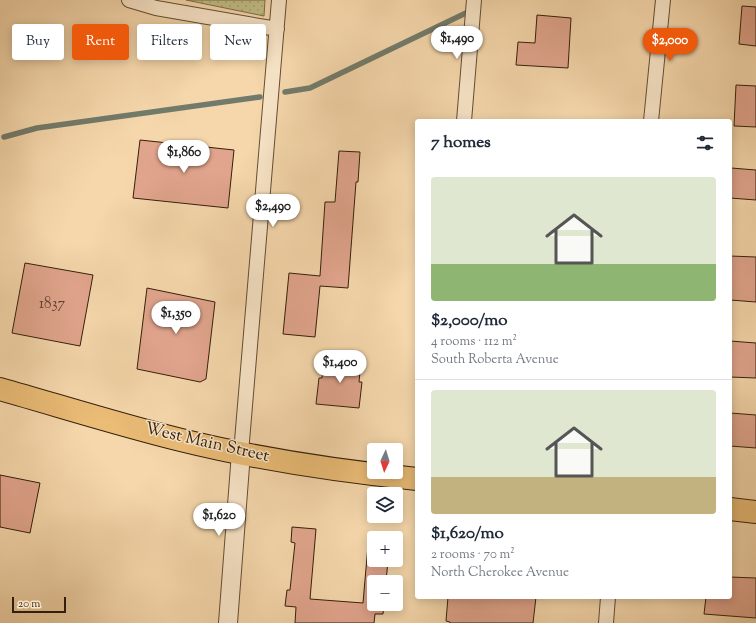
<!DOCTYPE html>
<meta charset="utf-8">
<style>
:root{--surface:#fff;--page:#f2f2f3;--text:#1f2937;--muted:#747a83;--line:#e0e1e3;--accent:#ea580c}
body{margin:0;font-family:"Sorts Mill Goudy",serif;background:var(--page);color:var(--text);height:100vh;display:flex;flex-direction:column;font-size:15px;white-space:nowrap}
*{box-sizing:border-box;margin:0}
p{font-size:13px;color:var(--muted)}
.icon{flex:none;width:22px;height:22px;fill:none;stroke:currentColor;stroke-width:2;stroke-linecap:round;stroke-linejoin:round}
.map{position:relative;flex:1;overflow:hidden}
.side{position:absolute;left:415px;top:119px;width:317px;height:480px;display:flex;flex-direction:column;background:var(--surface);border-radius:4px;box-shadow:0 2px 10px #0003}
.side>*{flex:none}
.top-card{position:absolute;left:12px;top:24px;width:343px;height:36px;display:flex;gap:8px}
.needle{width:26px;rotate:184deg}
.fabs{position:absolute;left:367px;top:443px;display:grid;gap:8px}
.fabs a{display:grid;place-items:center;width:36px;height:36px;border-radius:4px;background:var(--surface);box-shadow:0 2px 10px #0003;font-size:20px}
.scale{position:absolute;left:12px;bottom:10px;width:54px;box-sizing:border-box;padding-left:4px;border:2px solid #341f0b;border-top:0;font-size:11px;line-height:14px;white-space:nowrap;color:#341f0b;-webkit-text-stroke:3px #f8e5c8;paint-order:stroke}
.price{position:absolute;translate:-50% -34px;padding:0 9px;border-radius:14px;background:#fff;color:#222;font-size:13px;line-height:26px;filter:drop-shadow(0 1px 2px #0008)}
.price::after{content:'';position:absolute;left:50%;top:24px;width:12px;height:9px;margin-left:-6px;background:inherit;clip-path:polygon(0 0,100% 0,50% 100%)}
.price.selected{background:var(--accent);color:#fff}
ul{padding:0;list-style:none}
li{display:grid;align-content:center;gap:8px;height:212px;padding:0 16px}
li+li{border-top:1px solid var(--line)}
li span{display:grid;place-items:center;height:124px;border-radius:4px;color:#555}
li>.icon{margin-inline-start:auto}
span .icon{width:72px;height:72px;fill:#fffc;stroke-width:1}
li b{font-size:17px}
h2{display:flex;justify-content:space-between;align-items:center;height:48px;padding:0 16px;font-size:17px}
.tag{padding:0 14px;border-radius:4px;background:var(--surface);box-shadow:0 2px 10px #0003;font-size:14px;line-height:36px}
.tag.selected{background:var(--accent);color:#fff}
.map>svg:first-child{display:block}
</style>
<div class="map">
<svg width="756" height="623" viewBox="0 0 756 623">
<defs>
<pattern id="green-dots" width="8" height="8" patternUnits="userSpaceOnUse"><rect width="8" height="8" fill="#c1bd85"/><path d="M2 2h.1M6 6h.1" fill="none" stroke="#a6a272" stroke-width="1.8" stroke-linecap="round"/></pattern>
</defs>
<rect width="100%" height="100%" fill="#f5d7ab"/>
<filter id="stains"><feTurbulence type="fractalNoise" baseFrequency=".005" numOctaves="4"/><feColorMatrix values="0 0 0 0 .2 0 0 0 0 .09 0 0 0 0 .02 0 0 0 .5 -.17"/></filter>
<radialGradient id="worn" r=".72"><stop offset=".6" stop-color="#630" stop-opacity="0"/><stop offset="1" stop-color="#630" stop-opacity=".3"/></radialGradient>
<!-- green -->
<path fill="url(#green-dots)" stroke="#7a6e48" d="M 186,0 L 265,0 L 264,16 Z"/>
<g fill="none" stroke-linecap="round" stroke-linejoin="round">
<!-- stream -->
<path stroke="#727b6b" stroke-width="5.5" d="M 285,92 L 310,88 L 468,12
M 4,137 L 37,128 L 260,97"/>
</g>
<!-- building -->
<path fill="#e1a58d" stroke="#341f0b" d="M 742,6 L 756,7 L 756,46 L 739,44 Z
M 537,15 L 571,18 L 568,68 L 516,65 L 518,42 L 535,43 Z
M 736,85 L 756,86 L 756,127 L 734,126 Z
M 140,140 L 234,150 L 228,208 L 133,198 Z
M 339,151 L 360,152 L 358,182 L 356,182 L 348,288 L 320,286 L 315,337 L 283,334 L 289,273 L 320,276 L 325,202 L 335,202 Z
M 731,168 L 756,170 L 756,200 L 730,198 Z
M 730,256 L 756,257 L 756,302 L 730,300 Z
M 25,263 L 93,275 L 80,346 L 12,333 Z
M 147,288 L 215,302 L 206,379 L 200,382 L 137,369 Z
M 730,341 L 756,343 L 756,378 L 730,377 Z
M 324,358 L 361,361 L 359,382 L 362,382 L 359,408 L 316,404 L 319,378 L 322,378 Z
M 730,413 L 756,415 L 756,448 L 730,446 Z
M 0,475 L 40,483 L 30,533 L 0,527 Z
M 292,527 L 316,529 L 310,599 L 363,603 L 369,534 L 390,536 L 390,538 L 374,538 L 374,560 L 388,560 L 386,582 L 374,582 L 374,604 L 384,604 L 383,614 L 375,614 L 374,623 L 295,623 L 296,607 L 285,606 L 287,590 L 290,590 L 295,543 L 291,542 Z
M 730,577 L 756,578 L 756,618 L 704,614 L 706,597 L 730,597 Z
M 448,597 L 536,597 L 533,623 L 450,623 L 450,622 L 446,621 Z"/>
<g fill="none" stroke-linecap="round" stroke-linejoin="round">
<!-- minor casing -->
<g stroke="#644d33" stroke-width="16">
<path id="minor" d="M 129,0 L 156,8 L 277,29
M 464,121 L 474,0
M 651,121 L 663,0
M 241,453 L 279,0
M 606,623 L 608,597"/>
</g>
<!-- tertiary casing -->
<g stroke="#644d33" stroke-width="20">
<path id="tertiary" d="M 228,623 L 241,453"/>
</g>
<!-- primary casing -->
<g stroke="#341f0b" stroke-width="24">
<path id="primary" d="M 0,389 C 60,406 120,425 181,440 C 258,459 338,471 417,479
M 730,509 L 756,512"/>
</g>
<!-- minor -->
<use href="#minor" stroke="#f8e5c8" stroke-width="14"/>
<!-- tertiary -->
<use href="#tertiary" stroke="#f8e5c8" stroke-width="18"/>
<!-- primary -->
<use href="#primary" stroke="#eabc76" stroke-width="22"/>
</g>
<g text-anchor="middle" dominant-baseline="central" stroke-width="3" stroke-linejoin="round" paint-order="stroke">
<!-- number labels -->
<g font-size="15" fill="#5f402c">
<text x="52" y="304">1837</text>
</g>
<!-- street labels -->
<g font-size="17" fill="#341f0b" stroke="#f8e5c8">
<text transform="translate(207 443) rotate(13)">West Main Street</text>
</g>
</g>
<rect width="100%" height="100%" filter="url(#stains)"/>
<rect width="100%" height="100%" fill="url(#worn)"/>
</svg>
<div class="fabs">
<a><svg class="needle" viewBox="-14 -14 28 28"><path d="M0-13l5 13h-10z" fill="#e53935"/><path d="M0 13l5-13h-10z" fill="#747a83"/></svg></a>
<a><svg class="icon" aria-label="layers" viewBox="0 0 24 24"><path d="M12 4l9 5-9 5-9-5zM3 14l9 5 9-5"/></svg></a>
<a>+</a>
<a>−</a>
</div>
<div class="scale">20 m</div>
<b class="price" style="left:457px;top:60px">$1,490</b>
<b class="price selected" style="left:670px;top:62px">$2,000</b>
<b class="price" style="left:184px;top:174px">$1,860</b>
<b class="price" style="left:273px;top:228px">$2,490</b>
<b class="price" style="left:176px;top:335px">$1,350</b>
<b class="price" style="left:340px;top:384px">$1,400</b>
<b class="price" style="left:219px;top:537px">$1,620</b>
<div class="top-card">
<a class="tag">Buy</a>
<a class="tag selected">Rent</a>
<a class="tag">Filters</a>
<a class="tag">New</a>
</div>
<section class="side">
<h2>7 homes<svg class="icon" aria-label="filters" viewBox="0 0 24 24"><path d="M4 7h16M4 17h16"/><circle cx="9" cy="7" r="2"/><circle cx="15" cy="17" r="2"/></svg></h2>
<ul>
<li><span style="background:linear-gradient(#dfe7d0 70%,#8fb573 0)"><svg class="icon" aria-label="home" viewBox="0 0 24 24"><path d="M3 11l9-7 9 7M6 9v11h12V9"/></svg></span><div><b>$2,000/mo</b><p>4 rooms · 112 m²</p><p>South Roberta Avenue</p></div></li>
<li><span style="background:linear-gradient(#dfe7d0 70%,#c2b280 0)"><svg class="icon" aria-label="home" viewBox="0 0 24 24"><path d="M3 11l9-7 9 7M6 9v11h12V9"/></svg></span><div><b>$1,620/mo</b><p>2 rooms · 70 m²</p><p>North Cherokee Avenue</p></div></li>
</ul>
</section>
</div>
